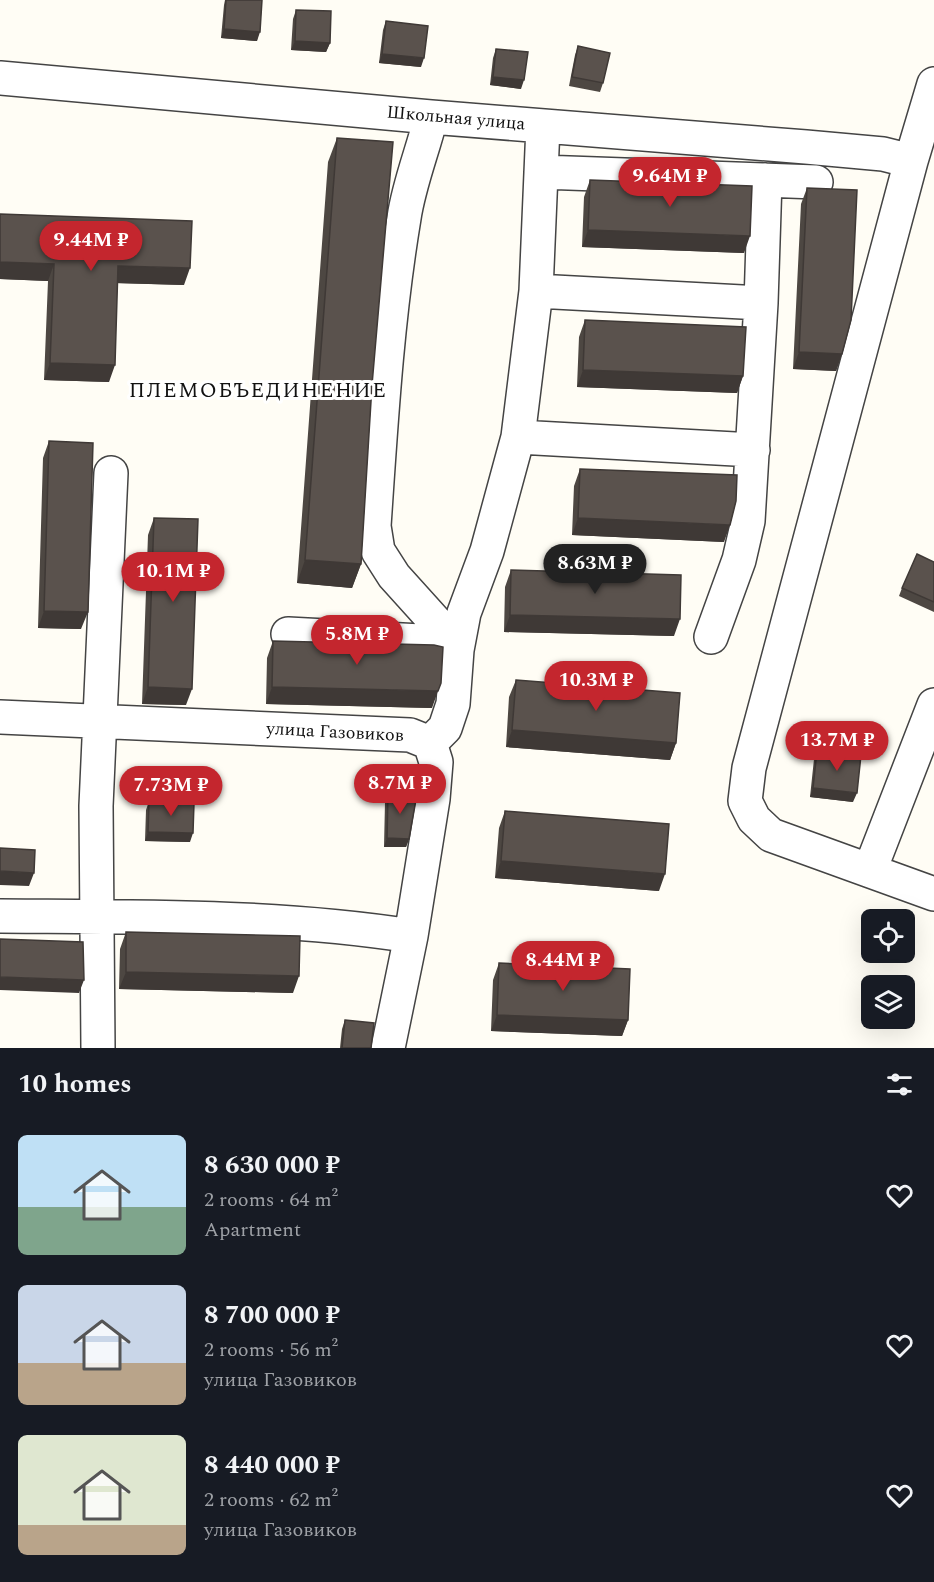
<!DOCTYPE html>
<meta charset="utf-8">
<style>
:root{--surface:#171b24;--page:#20242c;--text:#f1f3f6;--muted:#9ea1a6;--accent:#c4262e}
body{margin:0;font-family:Spectral,serif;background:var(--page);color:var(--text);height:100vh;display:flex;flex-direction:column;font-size:22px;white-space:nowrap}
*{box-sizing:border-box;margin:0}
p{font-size:20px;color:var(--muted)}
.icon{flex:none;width:33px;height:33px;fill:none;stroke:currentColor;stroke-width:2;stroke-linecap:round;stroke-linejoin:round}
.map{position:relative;height:1048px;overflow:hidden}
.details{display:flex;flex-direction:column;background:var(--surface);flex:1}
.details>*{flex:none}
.controls{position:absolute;left:861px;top:909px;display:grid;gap:12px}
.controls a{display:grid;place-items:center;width:54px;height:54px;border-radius:9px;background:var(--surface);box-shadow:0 6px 24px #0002;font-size:30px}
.price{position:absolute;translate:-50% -51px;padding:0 14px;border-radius:21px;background:var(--accent);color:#fff;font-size:20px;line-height:39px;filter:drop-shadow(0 2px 3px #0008)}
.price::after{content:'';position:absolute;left:50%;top:36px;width:18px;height:14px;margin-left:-9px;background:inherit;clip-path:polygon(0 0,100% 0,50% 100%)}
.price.current{background:#222;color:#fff}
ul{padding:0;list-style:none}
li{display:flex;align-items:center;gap:18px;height:150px;padding:0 18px}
li span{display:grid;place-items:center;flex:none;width:168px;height:120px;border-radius:9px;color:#555}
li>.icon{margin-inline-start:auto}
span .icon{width:72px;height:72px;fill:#fffc;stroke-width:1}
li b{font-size:26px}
h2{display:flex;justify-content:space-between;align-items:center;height:72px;padding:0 18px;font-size:26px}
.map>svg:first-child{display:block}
</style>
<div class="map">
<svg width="934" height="1048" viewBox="0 0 934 1048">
<rect width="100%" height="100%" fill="#fffdf5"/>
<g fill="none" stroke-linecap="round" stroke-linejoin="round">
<!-- minor casing -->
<g stroke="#444" stroke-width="36">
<path id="minor" d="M 0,78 L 431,117 L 806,147 L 883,154 L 911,161
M 934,84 L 911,161 L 749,768 L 745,801 L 754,819 L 771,835 L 934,894
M 541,172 L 816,182
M 536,291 L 761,303
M 518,437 L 753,450
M 288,634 L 421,641 L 457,650 L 440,627 L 394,576 L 378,551 L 374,526 C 381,423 387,320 404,218 C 409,184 423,150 431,117
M 711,637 L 739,560 L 748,521 L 761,303 L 765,180
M 0,717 L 410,735 L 430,743 L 436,762 L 433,799 L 411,936 L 388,1048
M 430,743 L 445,728 L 453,704 L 457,650 L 464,613 L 487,551 L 518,437 L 536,291 L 543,126
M 870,870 L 934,705
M 0,916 C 137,917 275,915 411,936
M 98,1048 L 96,806 L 111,473"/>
</g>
<!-- minor -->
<use href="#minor" stroke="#fff" stroke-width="33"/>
</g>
<!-- wall -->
<path fill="#4d4742" d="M 225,0 L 262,0 L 257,41 L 221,38 L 224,5 Z
M 296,10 L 330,43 L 326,52 L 291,50 L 293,19 Z
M 386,21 L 421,67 L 379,63 L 383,30 Z
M 578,46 L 603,83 L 600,92 L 569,86 L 575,55 Z
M 496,49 L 521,89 L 490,85 L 493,58 Z
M 337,138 L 372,385 L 361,564 L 352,588 L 297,583 L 328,162 Z
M 590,180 L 744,253 L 582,247 L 584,197 Z
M 807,188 L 842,354 L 836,371 L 793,369 L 801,204 Z
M 0,214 L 184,285 L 118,283 L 109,382 L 44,380 L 48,281 L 0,279 Z
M 585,320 L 743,376 L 737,393 L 577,387 L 579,337 Z
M 49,441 L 81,629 L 38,628 L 43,458 Z
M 580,469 L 724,542 L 572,535 L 574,486 Z
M 154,518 L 186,705 L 142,704 L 148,535 Z
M 934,562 L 934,612 L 899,596 L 902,588 Z
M 511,570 L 674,636 L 504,632 L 505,587 Z
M 273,641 L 432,708 L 266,704 L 267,658 Z
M 516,680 L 676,743 L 670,760 L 506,747 L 509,697 Z
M 817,751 L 853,802 L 810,797 L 814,759 Z
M 388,793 L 409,839 L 406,847 L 384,847 L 385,802 Z
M 149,801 L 190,842 L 145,841 L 146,810 Z
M 505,811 L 659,891 L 495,878 L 499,828 Z
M 126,932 L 293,993 L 119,989 L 120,949 Z
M 499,963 L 628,1020 L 622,1036 L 491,1031 L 493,980 Z
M 345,1020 L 371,1048 L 340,1048 L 342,1029 Z"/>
<!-- shaded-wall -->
<path fill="#3f3936" d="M 224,29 L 260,32 L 257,41 L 221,38 Z
M 295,41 L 330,43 L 326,52 L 291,50 Z
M 382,54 L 424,58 L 421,67 L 379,63 Z
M 493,77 L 524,80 L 521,89 L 490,85 Z
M 588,230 L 750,236 L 744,253 L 582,247 Z
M 0,262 L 54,264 L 48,281 L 0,279 Z
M 118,266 L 190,268 L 184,285 L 112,283 Z
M 799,352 L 842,354 L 836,371 L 793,369 Z
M 50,363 L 115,365 L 109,382 L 44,380 Z
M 583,370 L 743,376 L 737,393 L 577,387 Z
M 578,518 L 730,525 L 724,542 L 572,535 Z
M 305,560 L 361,564 L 352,588 L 297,583 Z
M 44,611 L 88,612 L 81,629 L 38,628 Z
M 510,615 L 680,619 L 674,636 L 504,632 Z
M 148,687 L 192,689 L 186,705 L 142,704 Z
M 272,687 L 438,691 L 432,708 L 266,704 Z
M 512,730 L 676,743 L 670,760 L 506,747 Z
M 813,788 L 857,793 L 853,802 L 810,797 Z
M 148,832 L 193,833 L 190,842 L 145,841 Z
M 387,838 L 409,839 L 406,847 L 384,847 Z
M 501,861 L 665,874 L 659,891 L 495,878 Z
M 0,871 L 34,873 L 29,886 L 0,885 Z
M 126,972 L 299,976 L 293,993 L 119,989 Z
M 0,977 L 84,980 L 79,993 L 0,990 Z
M 497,1015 L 628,1020 L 622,1036 L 491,1031 Z"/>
<!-- building -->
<path fill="#5a524d" stroke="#3f3936" stroke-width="1.5" d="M 226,0 L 262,0 L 260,32 L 224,29 Z
M 296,10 L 331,11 L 330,43 L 295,41 Z
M 386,21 L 428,26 L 424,58 L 382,54 Z
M 578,46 L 610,53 L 603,83 L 572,77 Z
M 496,49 L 528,52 L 524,80 L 493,77 Z
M 337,138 L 393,142 L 372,385 L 361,564 L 305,560 Z
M 590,180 L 752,186 L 750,236 L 588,230 Z
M 807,188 L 857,190 L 851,320 L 842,354 L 799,352 Z
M 0,214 L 192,221 L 190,268 L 118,266 L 115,365 L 50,363 L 54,264 L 0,262 Z
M 585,320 L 746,327 L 743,376 L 583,370 Z
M 49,441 L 93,443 L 88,612 L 44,611 Z
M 580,469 L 737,475 L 736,501 L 730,525 L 578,518 Z
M 154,518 L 198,519 L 192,689 L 148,687 Z
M 917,554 L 934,562 L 934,602 L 902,588 Z
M 511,570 L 681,575 L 680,619 L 510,615 Z
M 273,641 L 434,645 L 443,647 L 441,683 L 438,691 L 272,687 Z
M 516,680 L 680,693 L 676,743 L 512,730 Z
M 817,751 L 861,755 L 857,793 L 813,788 Z
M 388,793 L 417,794 L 409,839 L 387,838 Z
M 149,801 L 194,803 L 193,833 L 148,832 Z
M 505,811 L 669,824 L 665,874 L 501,861 Z
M 0,848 L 35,850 L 34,873 L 0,871 Z
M 126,932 L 300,936 L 299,976 L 126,972 Z
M 0,939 L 83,942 L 84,980 L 0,977 Z
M 499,963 L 630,969 L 628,1020 L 497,1015 Z
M 345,1020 L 374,1023 L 371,1048 L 342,1048 Z"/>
<g text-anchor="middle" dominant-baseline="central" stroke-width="6" stroke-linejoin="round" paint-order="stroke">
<!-- street labels -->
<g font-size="18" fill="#111" stroke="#fff">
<text transform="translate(456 118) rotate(5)">Школьная улица</text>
<text transform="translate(335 732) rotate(3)">улица Газовиков</text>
</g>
<!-- quarter labels -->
<g font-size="21" letter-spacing="1.5" fill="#111" stroke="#fff">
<text x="258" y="391">ПЛЕМОБЪЕДИНЕНИЕ</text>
</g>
</g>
</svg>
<div class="controls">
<a><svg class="icon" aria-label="locate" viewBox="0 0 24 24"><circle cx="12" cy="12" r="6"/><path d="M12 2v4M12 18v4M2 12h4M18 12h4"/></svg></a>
<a><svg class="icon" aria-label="layers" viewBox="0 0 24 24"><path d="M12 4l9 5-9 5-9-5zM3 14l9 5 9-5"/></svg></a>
</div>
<b class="price" style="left:670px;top:208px">9.64M ₽</b>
<b class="price" style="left:91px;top:272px">9.44M ₽</b>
<b class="price current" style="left:595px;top:595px">8.63M ₽</b>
<b class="price" style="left:173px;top:603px">10.1M ₽</b>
<b class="price" style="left:357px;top:666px">5.8M ₽</b>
<b class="price" style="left:596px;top:712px">10.3M ₽</b>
<b class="price" style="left:837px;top:772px">13.7M ₽</b>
<b class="price" style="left:400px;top:815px">8.7M ₽</b>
<b class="price" style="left:171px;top:817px">7.73M ₽</b>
<b class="price" style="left:563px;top:992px">8.44M ₽</b>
</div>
<section class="details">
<h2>10 homes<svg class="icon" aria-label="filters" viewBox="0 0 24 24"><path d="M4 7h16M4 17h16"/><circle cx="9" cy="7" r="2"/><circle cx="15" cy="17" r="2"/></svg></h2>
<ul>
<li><span style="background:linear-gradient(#bfe0f5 60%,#7fa58c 0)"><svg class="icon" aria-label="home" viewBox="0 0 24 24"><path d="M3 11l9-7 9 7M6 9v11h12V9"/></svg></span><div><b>8 630 000 ₽</b><p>2 rooms · 64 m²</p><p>Apartment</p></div><svg class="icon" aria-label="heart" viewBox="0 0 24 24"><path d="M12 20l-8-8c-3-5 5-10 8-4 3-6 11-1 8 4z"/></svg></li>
<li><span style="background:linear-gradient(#c9d6e8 65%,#b9a48a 0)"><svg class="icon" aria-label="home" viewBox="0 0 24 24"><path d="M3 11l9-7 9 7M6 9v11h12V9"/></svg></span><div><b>8 700 000 ₽</b><p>2 rooms · 56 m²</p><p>улица Газовиков</p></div><svg class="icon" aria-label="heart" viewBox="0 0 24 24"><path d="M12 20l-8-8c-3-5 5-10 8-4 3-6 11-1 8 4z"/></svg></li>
<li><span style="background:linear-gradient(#dfe7d0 75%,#b9a48a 0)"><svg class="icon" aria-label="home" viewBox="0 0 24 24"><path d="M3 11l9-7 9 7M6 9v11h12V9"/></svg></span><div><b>8 440 000 ₽</b><p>2 rooms · 62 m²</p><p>улица Газовиков</p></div><svg class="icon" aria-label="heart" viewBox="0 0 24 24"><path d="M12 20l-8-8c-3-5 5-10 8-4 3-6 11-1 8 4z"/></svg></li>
</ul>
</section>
